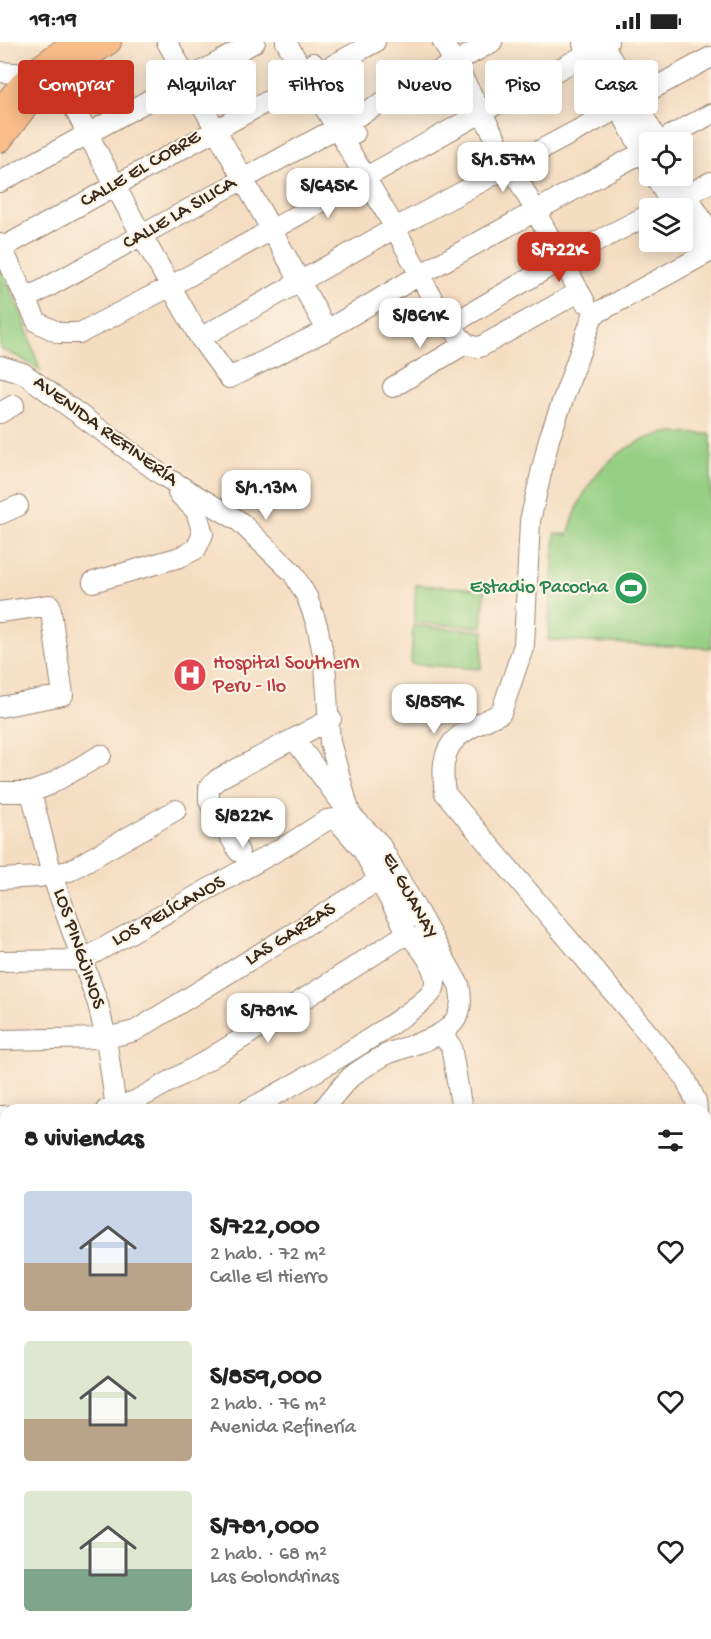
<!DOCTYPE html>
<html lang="es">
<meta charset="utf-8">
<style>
:root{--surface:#fff;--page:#f2f2f2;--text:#222;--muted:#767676;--accent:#c8321e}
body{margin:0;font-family:"Gochi Hand",sans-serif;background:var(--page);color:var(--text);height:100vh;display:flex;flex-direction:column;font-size:22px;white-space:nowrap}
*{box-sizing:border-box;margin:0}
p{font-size:20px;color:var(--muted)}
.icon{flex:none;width:33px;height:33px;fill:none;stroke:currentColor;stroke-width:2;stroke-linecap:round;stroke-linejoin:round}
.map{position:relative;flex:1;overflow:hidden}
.drawer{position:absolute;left:0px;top:1062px;width:711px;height:536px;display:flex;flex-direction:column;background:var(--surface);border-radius:18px 18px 0 0;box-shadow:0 3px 15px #0003}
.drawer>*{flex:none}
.banner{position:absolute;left:18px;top:18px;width:675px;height:54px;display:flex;gap:12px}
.tools{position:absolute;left:639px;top:90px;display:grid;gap:12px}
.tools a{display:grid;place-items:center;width:54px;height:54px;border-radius:6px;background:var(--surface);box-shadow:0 3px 15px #0003;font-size:30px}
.price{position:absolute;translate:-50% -51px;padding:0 14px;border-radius:12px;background:#fff;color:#222;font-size:20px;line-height:39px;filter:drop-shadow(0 2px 3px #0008)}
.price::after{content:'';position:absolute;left:50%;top:36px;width:18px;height:14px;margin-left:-9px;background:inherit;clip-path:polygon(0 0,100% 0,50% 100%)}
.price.selected{background:var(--accent);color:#fff}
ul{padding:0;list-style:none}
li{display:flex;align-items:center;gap:18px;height:150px;padding:0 24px}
li span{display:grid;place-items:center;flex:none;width:168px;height:120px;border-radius:6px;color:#555}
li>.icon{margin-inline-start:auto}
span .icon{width:72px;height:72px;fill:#fffc;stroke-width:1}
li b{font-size:26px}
h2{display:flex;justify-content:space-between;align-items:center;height:72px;padding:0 24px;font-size:26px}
.pill{padding:0 21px;border-radius:6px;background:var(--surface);box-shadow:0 3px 15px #0003;font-size:21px;line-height:54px}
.pill.selected{background:var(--accent);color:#fff}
.status{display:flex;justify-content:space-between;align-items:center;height:42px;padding:0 30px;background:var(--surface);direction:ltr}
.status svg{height:16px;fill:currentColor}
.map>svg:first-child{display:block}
</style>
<div class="status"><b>19:19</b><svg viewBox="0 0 49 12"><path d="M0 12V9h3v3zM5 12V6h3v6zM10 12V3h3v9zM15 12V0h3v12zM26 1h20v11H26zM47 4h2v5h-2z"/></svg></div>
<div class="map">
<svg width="711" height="1597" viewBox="0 0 711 1597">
<rect width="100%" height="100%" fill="#fcf5e5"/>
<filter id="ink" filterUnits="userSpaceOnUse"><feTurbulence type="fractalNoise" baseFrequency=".0167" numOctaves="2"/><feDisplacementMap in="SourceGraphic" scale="12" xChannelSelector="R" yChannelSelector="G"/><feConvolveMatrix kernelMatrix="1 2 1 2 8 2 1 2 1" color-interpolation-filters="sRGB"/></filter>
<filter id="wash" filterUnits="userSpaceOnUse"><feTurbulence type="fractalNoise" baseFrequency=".008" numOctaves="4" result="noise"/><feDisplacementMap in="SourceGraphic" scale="24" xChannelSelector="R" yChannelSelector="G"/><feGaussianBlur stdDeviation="1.35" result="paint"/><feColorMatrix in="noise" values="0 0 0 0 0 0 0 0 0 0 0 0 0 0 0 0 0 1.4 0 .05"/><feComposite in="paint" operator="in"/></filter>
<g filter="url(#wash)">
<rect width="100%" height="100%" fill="#f5ddc2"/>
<!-- green -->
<path fill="#95cf83" stroke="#687c50" stroke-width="1.5" d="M 0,223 L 24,278 L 40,329 L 19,315 L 0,307 Z
M 665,391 L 711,392 L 711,606 L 548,598 L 555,491 L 568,493 C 583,439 610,405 665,391 Z
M 416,543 L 485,547 L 482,585 L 414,581 Z
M 413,584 L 484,589 L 481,627 L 411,622 Z"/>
</g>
<g filter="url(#ink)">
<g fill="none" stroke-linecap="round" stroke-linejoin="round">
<!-- minor casing -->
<g stroke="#988470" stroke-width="22">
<path id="minor" d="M 167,0 L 327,288
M 286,0 L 395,186 L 442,275 C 456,285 461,306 480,305 L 579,250
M 443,0 L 585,260
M 602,0 L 658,100
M 583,2 L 650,123
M 313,21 L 355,91
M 0,30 L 57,34 L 142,194 L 200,296 L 229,336 L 327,288 L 421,232 L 650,106
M 634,57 L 711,15
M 659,100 L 711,72
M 655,134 L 673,166
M 676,134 L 710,191 L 711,199
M 0,140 L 255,0
M 687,153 L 711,140
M 682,181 L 696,201 L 711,208
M 0,202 L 37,280 L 59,291 L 80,291 L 171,244 L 608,0
M 2,206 L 375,0
M 26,257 L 492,0
M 593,273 L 549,397 L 530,479 L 524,603 L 501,671 C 458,692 437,698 445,751 L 684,1034 L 696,1059 L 697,1068
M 593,273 L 711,209
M 452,282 L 561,218 L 650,172
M 200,296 L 395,186 L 619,66
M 0,324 L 23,331 L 162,433 L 239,479 L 293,531 L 307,555 L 317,583 L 325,621 L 330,700 L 350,772
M 393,345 L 465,302
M 0,371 L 14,363
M 0,472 L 18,464
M 93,540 L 180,515 L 196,507 L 203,492 L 196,469 L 178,451
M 0,570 L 50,563 L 63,653 L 0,665
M 294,697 L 350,772 L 379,801 L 459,943 C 472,995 419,998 385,1013 C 376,1018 366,1024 357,1030 C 344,1039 333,1056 322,1068
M 0,750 L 31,750 L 47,744 L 101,713
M 31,750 L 52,833 L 98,962 L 106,996 L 116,1066
M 239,810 L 209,759 L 209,746 L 218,737 L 331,677
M 0,837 L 39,835 L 69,829 L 176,768
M 0,919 L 82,918 L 289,802 L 327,778 L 336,777 L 362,807 L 404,884 L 404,891
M 441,992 L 451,1004 L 462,1068
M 0,998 L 106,996 L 135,989 L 379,838
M 106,1068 L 135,1059 L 206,1019 L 400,896 L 404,891
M 247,1068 C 276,1054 422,970 433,948 C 442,932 418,898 404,891
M 0,1074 L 6,1074
M 0,1199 L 6,1200
M 705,1514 L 711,1514"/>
</g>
<!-- major casing -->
<g stroke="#988470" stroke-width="26">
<path id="major" d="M 0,68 L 32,31 L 75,0
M 0,98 L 39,47 L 109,0"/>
</g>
<!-- path -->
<path stroke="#988470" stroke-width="2" stroke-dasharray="4.5 4.5" stroke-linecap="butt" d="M 490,1597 L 504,1592"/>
<!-- minor -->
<use href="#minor" stroke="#fff" stroke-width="20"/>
<!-- major -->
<use href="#major" stroke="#f8bd89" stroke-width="24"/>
</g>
</g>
<!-- icons -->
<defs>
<g id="stadium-disc" transform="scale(1.725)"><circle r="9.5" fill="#2e9e5b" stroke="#fcf5e5"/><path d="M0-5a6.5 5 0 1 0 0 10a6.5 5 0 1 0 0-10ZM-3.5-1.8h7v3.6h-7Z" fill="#fff"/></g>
<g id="hospital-disc" transform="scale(1.725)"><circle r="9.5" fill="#e0444e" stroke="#fcf5e5"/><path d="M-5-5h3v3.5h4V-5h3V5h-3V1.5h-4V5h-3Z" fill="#fff"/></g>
</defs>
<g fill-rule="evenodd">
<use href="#stadium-disc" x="631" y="546"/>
<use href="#hospital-disc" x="190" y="633"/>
</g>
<g text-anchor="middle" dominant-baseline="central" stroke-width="4.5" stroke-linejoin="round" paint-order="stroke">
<!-- street labels -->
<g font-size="20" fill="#3b2a1e" stroke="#fcf5e5">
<text transform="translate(141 128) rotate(-30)">CALLE EL COBRE</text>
<text transform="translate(180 172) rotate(-30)">CALLE LA SILICA</text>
<text transform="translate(105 390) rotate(36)">AVENIDA REFINERÍA</text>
<text transform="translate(409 854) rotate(61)">EL GUANAY</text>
<text transform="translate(169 870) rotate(-29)">LOS PELÍCANOS</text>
<text transform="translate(291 893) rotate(-32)">LAS GARZAS</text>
<text transform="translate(78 907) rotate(71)">LOS PINGÜINOS</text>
</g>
<!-- leisure labels -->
<g font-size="20" fill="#27864d" stroke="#fcf5e5" text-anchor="end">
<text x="608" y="546">Estadio Pacocha</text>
</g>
<!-- health labels -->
<g font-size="20" fill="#be3a42" stroke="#fcf5e5" text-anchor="start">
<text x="213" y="622">Hospital Southern<tspan x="213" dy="23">Peru - Ilo</tspan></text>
</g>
</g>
</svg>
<div class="tools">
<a><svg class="icon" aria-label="locate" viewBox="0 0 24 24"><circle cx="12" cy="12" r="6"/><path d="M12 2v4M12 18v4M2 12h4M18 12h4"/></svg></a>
<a><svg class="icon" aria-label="layers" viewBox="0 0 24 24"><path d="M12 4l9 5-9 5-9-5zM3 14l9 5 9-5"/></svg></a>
</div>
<b class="price" style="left:503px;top:151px">S/1.57M</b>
<b class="price" style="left:328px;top:177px">S/645K</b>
<b class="price selected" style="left:559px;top:241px">S/722K</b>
<b class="price" style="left:420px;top:307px">S/861K</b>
<b class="price" style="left:266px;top:479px">S/1.13M</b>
<b class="price" style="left:434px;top:693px">S/859K</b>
<b class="price" style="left:243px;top:807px">S/822K</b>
<b class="price" style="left:268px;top:1002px">S/781K</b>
<div class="banner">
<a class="pill selected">Comprar</a>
<a class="pill">Alquilar</a>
<a class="pill">Filtros</a>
<a class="pill">Nuevo</a>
<a class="pill">Piso</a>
<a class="pill">Casa</a>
</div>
<section class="drawer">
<h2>8 viviendas<svg class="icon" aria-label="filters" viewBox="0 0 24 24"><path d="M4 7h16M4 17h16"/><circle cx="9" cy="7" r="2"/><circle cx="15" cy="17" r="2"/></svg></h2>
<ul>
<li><span style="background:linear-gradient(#c9d6e8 60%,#b9a48a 0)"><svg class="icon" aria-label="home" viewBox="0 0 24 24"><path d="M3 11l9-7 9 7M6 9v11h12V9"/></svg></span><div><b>S/722,000</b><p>2 hab. · 72 m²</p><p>Calle El Hierro</p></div><svg class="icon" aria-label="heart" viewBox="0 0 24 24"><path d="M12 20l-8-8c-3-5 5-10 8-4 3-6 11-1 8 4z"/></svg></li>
<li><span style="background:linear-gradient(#dfe7d0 65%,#b9a48a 0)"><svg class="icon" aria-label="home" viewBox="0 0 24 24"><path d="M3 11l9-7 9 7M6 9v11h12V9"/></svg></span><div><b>S/859,000</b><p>2 hab. · 76 m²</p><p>Avenida Refinería</p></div><svg class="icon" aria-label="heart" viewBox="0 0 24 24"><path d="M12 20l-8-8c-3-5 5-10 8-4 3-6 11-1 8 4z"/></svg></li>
<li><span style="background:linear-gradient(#dfe7d0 65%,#7fa58c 0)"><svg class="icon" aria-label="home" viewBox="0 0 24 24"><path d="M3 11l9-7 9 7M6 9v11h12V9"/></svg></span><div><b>S/781,000</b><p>2 hab. · 68 m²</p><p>Las Golondrinas</p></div><svg class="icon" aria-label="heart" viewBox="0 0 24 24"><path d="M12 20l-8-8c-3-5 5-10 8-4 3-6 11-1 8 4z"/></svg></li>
</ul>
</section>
</div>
